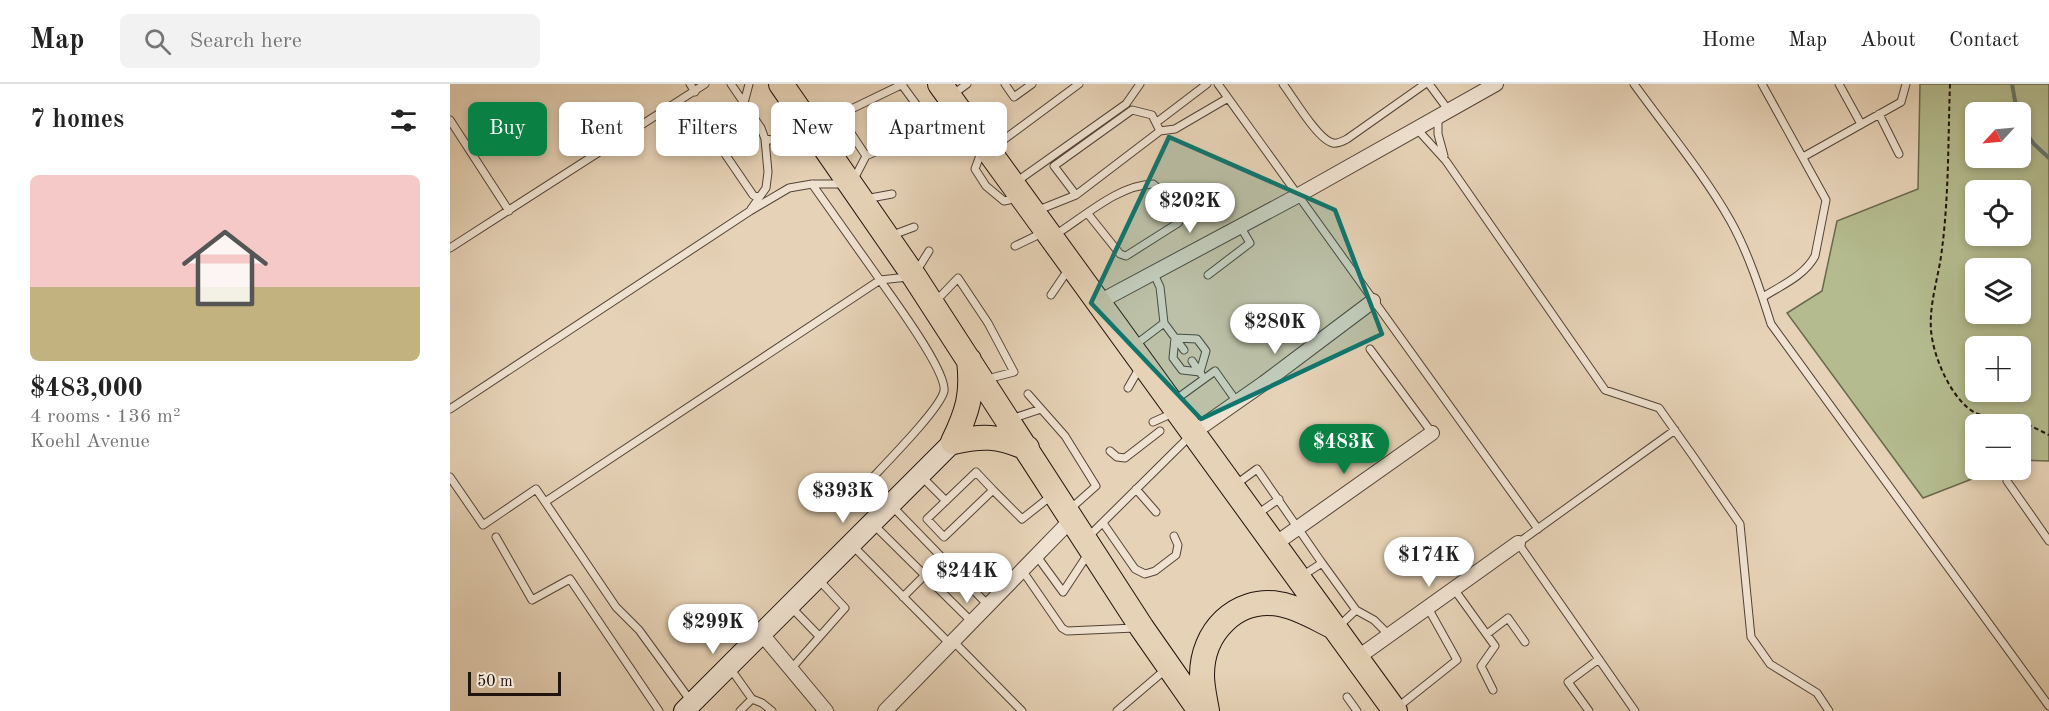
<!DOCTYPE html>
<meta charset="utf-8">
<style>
:root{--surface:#fff;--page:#f2f2f2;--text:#222;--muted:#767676;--line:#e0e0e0;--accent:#0b8043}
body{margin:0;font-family:"Old Standard TT",serif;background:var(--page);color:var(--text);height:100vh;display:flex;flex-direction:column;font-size:22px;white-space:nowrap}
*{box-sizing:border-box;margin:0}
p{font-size:20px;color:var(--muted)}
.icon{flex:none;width:33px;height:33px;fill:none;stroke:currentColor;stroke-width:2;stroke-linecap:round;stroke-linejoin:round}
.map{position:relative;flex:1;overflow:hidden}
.panel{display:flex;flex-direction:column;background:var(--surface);width:450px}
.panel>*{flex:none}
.guide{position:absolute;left:18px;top:18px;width:570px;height:54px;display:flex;gap:12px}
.needle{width:39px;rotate:244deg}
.controls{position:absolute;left:1515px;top:18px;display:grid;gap:12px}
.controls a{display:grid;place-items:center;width:66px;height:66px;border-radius:9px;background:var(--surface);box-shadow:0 3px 9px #0003;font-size:30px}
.scale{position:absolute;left:18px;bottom:15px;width:93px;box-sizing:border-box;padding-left:6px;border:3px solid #21130d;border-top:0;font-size:16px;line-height:21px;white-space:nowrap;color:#21130d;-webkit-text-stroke:4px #efe2d0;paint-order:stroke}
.price{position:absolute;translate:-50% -51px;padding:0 14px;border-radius:21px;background:#fff;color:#222;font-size:20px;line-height:39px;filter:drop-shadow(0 2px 3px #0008)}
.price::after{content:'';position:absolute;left:50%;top:36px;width:18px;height:14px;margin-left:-9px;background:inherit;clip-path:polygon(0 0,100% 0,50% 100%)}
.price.active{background:var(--accent);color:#fff}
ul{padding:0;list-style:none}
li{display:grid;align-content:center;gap:12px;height:318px;padding:0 30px}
li span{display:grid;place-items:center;height:186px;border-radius:9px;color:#555}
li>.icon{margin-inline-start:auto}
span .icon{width:108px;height:108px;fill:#fffc;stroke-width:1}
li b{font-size:26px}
h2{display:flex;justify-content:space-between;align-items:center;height:72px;padding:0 30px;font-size:26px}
.tag{padding:0 21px;border-radius:9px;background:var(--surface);box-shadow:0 3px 9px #0003;font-size:21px;line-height:54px}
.tag.active{background:var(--accent);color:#fff}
header{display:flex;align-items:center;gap:36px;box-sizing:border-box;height:84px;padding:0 30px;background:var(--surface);border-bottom:2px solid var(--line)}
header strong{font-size:28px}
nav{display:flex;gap:33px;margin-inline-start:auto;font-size:21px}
.search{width:420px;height:54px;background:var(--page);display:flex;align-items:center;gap:15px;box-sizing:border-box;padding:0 21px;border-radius:9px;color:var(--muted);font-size:22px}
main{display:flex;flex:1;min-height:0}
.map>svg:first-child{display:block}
</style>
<header>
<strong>Map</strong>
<div class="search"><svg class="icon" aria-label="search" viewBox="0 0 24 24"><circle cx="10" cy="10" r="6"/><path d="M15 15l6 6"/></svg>Search here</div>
<nav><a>Home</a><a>Map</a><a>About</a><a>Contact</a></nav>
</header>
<main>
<section class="panel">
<h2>7 homes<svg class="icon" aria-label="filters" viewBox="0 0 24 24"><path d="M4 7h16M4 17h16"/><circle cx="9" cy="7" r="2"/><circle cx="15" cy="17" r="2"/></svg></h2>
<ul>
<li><span style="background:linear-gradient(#f6c9c9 60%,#c2b280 0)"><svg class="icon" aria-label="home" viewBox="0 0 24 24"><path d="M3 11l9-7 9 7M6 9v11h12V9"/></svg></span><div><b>$483,000</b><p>4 rooms · 136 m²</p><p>Koehl Avenue</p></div></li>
</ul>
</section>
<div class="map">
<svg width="1599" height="627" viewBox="0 0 1599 627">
<rect width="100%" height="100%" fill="#e6d2b6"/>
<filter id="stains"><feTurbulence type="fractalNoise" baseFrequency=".00333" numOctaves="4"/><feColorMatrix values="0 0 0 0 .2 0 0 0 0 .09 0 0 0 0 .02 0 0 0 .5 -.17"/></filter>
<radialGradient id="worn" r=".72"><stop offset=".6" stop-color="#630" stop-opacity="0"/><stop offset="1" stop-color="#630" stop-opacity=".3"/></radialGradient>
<!-- green -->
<path fill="#b4bc8f" stroke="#6a684e" stroke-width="1.5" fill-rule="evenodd" d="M 1470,0 L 1599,0 L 1599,377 L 1571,376 L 1570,340 L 1526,340 L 1526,386 L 1545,386 L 1473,414 L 1337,229 L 1372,207 L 1387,137 L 1468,105 ZM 1526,28 L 1570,28 L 1570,74 L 1526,74 ZM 1526,106 L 1570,106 L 1570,152 L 1526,152 ZM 1526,184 L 1570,184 L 1570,230 L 1526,230 ZM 1526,262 L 1570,262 L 1570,308 L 1526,308 Z"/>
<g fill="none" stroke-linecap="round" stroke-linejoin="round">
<!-- stream -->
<path stroke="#68766b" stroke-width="4" d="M 1562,0 L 1567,28
M 1570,41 L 1584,60 L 1599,74"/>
<!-- lane casing -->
<g stroke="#524337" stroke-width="9">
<path id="lane" d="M 240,0 L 245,8
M 281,0 L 311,44 L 315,55 L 318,88 L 316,104 L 301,125
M 555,0 L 564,13 L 582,0
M 768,0 L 1088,445
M 833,0 C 843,13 868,56 883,59 C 888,60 893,57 897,55 L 975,0
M 979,0 L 999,27
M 1184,0 C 1215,43 1254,90 1280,136 C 1298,168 1310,205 1321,240 L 1599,622
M 1312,0 L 1376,116 L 1365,172 C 1354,192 1332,201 1313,213
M 1389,0 L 1411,40
M 452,1 L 482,42
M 502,11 L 517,0
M 294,19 L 299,0
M 1429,30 L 1449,70
M 389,31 L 416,72
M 988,33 L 988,50 L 994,72
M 0,36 L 59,127
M 362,38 L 389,31 L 453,0
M 707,38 L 757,0
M 967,45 L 996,77 L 1155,306 L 1209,324 L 1243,372 L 1290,440 L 1301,553 L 1320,580 L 1367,609 L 1379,627
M 710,47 L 725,45 L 778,14
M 315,55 L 366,62
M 1353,73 L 1451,18 L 1456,0
M 404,95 L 416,72 L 482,42 L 514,44
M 566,98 L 676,20 L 690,0
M 362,100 L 430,196 L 458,193
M 565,111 L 559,116 L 554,117 L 536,102 L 525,85 L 529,74 L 629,0
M 309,114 L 303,111 L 275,70 L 311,44
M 415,115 L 442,110
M 586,127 L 626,111 L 710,47 L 702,31 L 682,26 L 604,82 L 626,111
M 605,151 C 634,133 668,101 703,100 L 717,112 L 731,134 L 728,139 L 676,172 L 670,170 L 638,130
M 440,152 L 464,143
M 565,162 L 592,149
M 0,164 L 255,0
M 466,188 L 479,167
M 703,188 L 710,203 L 714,239 L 734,266
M 758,191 L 800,159 L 790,142
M 601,211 L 618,186
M 485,218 L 508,194 L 538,239 L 564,288 L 537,295
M 725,254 L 747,255 L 756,267 L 750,288 L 732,286 L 723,274 Z
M 685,261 L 714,239
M 920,265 L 982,349
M 742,277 L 751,290
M 678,304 L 690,283
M 578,310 L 615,352 L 646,402 L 619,426
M 725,316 L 765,287 L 787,318
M 0,325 L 300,127 L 339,104 L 362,100 L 393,100
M 561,335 L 591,325
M 703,338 L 723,329
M 660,367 L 667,373 L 675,374 L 710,347
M 526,388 L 543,406 L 494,453 L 477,435 Z
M 0,393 L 33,441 L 86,405 L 95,418 L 430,196 C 443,215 497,287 494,307 C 490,326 427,388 411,406 L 430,428
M 472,393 L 496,417
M 1557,397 L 1599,457
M 785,401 L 807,385 L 872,479
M 686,405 L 706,428
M 543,406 L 572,435 L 601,412
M 95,418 L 166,523 L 189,546 L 240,616
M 442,422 L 538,521
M 806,431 L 829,415
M 653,439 L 685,485 L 695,490 L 705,487 L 726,471 L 728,461 L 724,452
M 423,440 L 522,538
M 46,453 L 82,516 L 120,495 L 209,627
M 637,454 L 740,352
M 402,461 L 500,560
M 586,471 L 613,508 L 638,470
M 572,486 L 612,544 L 617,547 L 685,544
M 852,492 L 872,479 L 906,526 L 888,543
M 1004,505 L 1045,562 L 1031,582 L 1043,606
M 453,513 L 475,491
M 341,523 L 369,552
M 906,526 L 924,536 L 939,551
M 1037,550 L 1058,534 L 1075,558
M 503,557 L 572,627
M 280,584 L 302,615 L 312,619 L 322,627
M 341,585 L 395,524 L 368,495
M 897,613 L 907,627
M 948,623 L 1007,576 L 978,524
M 290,627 L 302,615
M 667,627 L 715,586
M 1139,627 L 1118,598 L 1149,575
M 1185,627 L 1068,459 L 1225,346"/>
</g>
<!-- street casing -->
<g stroke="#524337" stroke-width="16">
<path id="street" d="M 649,218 L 847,112 L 1046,0
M 744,348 L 814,299 L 923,217
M 825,460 L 982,349
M 311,549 L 376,627
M 907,574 L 1068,459
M 435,627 L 622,435"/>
</g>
<!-- secondary casing -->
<g stroke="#21130d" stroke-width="22">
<path id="secondary" d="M 234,627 L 503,358"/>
</g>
<!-- highway casing -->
<g stroke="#21130d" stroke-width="26">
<path id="highway" d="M 331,0 L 464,192 L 692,544 L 750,627
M 490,0 L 945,627
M 503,358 C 518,327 523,310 519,276
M 503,358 C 533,351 548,352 577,364
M 757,627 C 755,615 752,603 752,591 C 752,548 786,513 829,520 C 848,523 867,535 884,543"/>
</g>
<!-- path -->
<path stroke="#21130d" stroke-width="2" stroke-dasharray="4.5 3" stroke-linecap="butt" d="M 1500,0 C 1498,55 1499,110 1492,165 C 1489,192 1479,219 1481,246 C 1483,271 1498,307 1518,324 C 1530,334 1545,333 1561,336 C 1574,338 1587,345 1599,351"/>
<!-- lane -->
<use href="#lane" stroke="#efe2d0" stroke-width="7"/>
<!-- street -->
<use href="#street" stroke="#efe2d0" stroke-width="14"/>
<!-- secondary -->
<use href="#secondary" stroke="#efe2d0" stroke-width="20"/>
<!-- highway -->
<use href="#highway" stroke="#e6d2b6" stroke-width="24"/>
</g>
<!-- marked area -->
<path fill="#0f766e" fill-opacity="0.2" stroke="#0f766e" stroke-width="4.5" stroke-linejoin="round" d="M 719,53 L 885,126 L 932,250 L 751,335 L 641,219 Z"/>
<rect width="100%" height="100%" filter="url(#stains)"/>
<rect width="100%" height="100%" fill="url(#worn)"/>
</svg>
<div class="controls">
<a><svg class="needle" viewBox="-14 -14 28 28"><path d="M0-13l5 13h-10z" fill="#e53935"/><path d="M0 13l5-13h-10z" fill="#767676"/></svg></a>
<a><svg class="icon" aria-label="locate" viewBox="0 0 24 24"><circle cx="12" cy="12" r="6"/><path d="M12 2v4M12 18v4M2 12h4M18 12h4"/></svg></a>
<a><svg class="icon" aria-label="layers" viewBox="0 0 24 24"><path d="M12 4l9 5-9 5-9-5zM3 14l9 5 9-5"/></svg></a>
<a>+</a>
<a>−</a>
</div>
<div class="scale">50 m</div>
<b class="price" style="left:740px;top:150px">$202K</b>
<b class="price" style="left:825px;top:271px">$280K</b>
<b class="price active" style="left:894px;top:391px">$483K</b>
<b class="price" style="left:393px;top:440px">$393K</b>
<b class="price" style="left:979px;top:504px">$174K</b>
<b class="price" style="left:517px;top:520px">$244K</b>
<b class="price" style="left:263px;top:571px">$299K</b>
<div class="guide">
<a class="tag active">Buy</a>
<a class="tag">Rent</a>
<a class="tag">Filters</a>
<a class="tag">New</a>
<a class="tag">Apartment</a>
</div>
</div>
</main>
